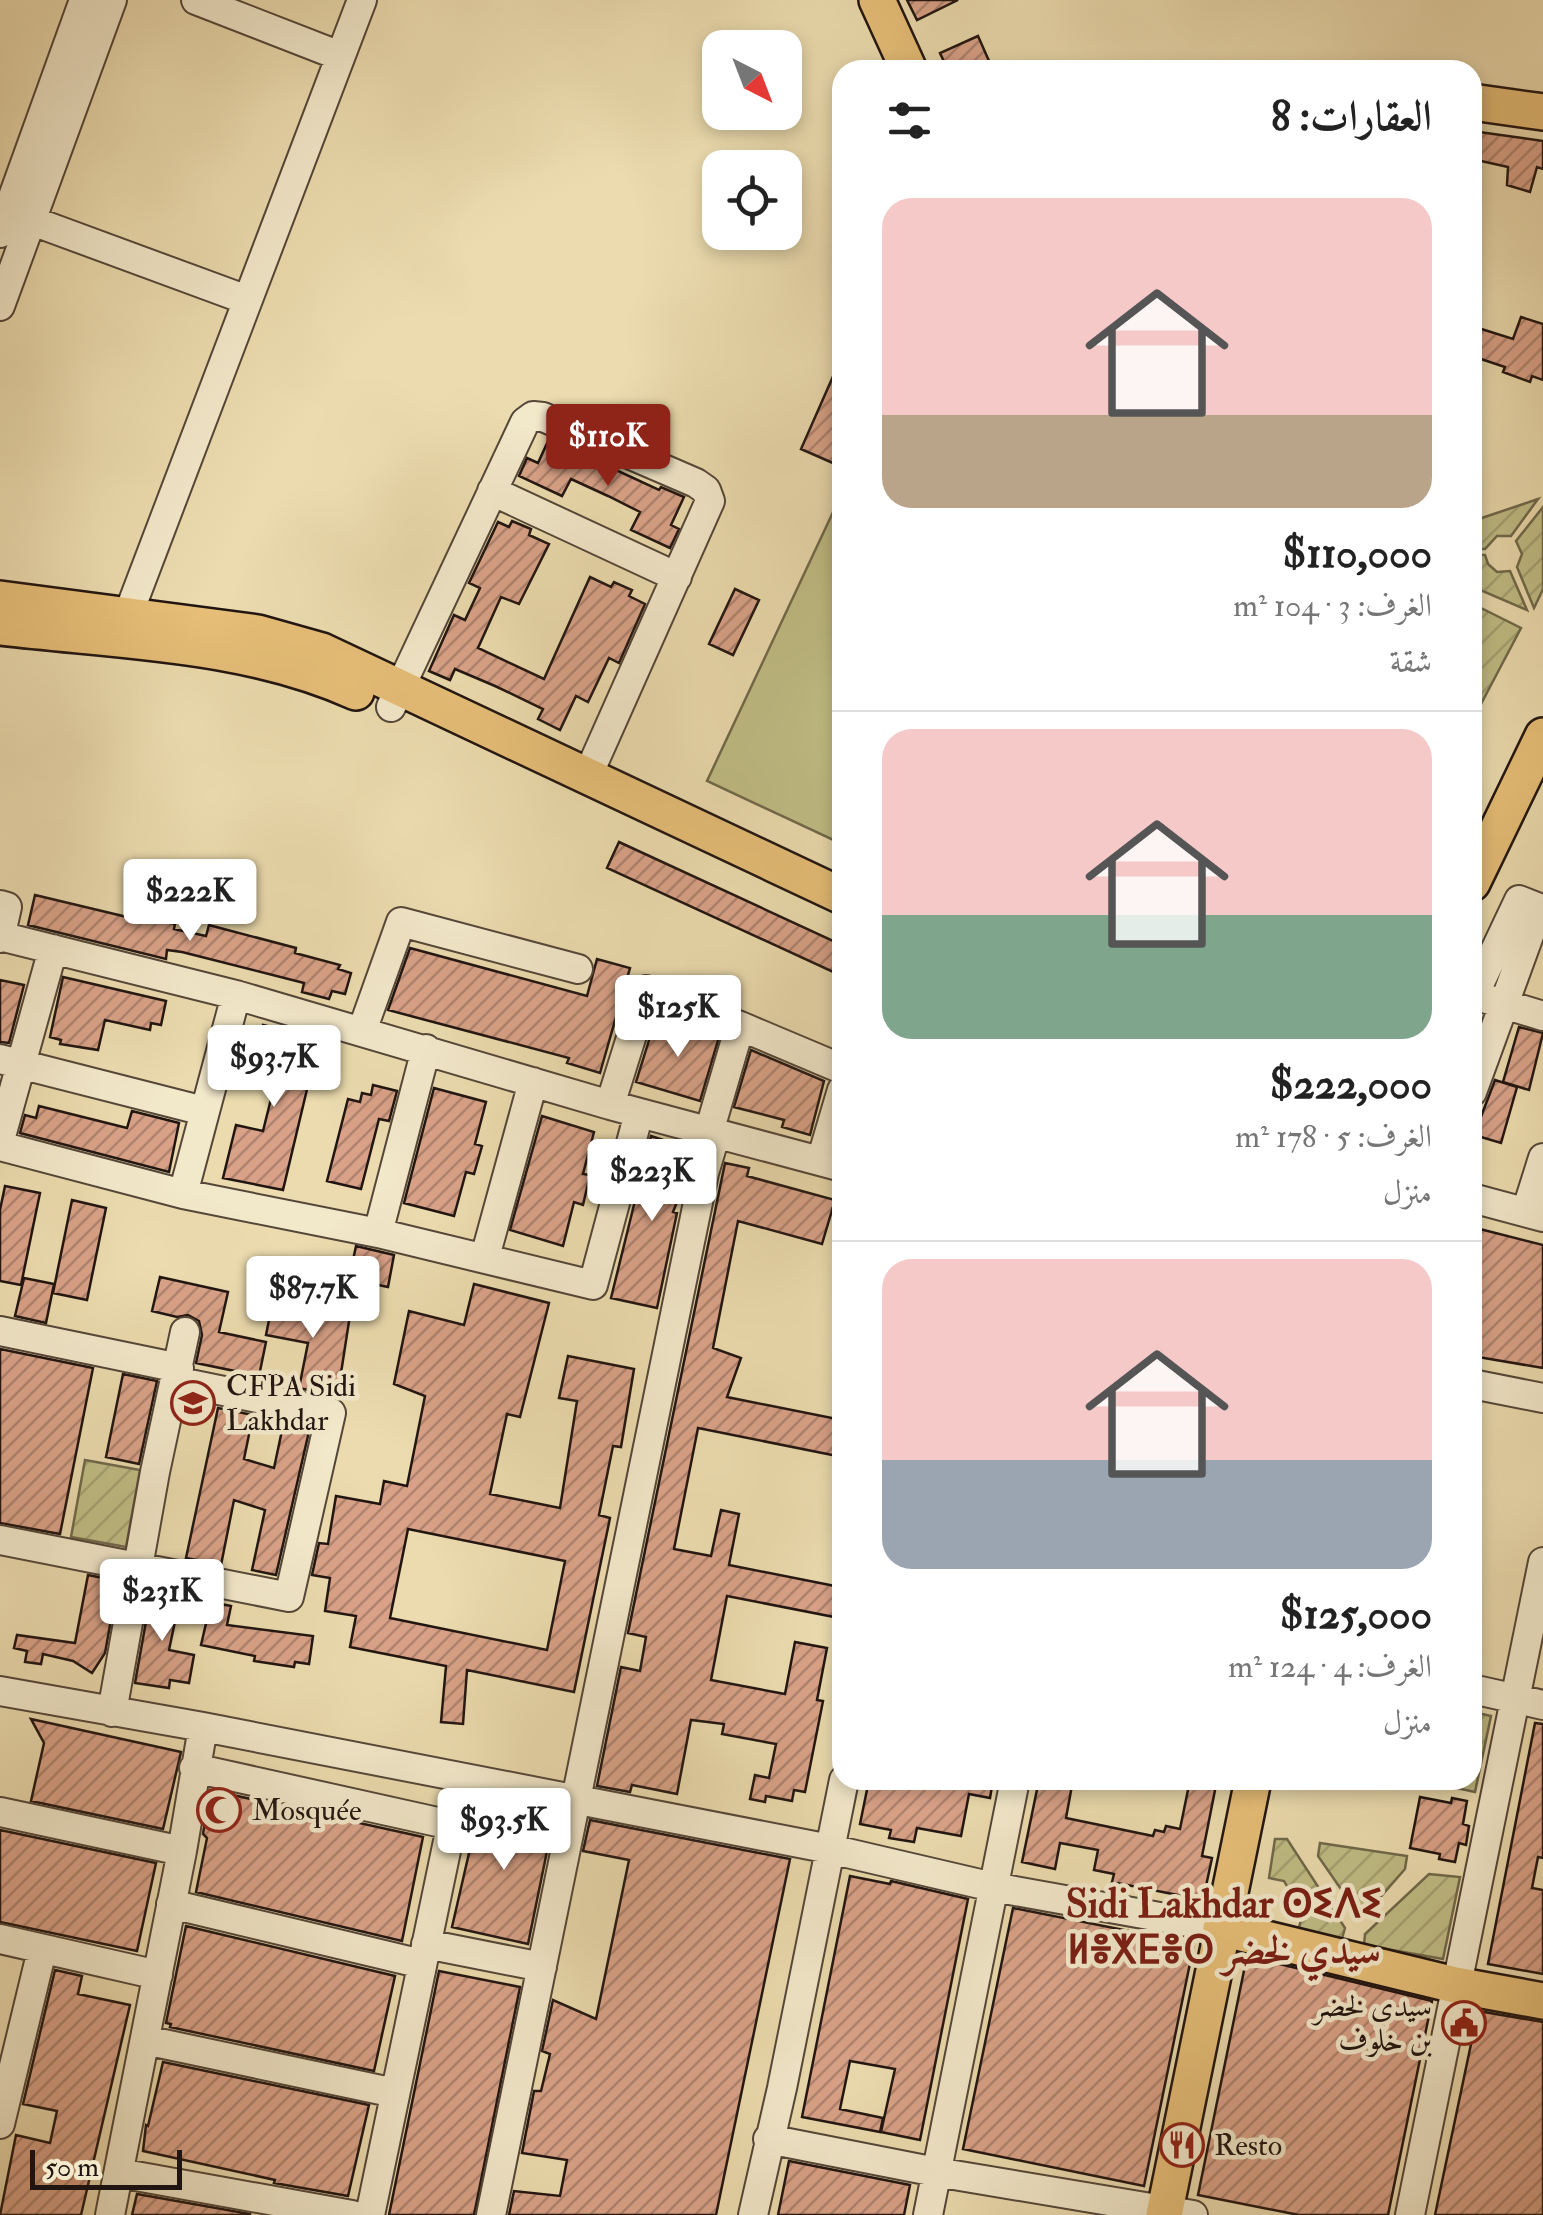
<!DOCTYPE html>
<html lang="ar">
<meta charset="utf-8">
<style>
:root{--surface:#fff;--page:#f6f6f6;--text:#222;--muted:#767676;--line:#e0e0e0;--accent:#8f2418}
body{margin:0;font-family:"IM FELL Double Pica",Amiri,"Noto Sans Tifinagh",serif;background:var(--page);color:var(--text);direction:rtl;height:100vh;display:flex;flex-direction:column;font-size:38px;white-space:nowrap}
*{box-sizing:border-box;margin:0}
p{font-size:32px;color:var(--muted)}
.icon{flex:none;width:55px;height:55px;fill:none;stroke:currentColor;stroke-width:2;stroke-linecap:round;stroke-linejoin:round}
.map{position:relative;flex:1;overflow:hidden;direction:ltr}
.side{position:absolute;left:832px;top:60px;width:650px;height:1730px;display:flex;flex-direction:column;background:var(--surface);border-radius:30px;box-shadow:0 5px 15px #0003;direction:rtl}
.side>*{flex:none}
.needle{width:65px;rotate:138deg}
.fabs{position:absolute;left:702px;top:30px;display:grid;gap:20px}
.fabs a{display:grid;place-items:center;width:100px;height:100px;border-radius:20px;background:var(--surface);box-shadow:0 5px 15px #0003;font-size:50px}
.scale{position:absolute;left:30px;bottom:25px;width:152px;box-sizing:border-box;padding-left:10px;border:5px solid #211511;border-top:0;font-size:28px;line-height:35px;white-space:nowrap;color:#211511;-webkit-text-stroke:8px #f2e8ca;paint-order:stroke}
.price{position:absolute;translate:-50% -85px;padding:0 22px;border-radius:10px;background:#fff;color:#222;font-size:32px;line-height:65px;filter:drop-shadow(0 2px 5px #0008)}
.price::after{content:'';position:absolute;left:50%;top:60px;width:30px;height:22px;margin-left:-15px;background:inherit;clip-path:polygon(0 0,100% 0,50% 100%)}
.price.active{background:var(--accent);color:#fff}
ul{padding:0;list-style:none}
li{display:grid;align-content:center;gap:20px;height:530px;padding:0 50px}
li+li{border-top:2px solid var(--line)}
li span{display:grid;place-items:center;height:310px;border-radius:30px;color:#555}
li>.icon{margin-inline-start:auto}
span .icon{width:180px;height:180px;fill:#fffc;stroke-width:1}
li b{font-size:42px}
h2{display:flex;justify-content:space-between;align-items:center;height:120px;padding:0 50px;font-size:42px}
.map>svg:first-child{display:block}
</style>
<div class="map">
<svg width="1543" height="2215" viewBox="0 0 1543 2215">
<defs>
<pattern id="garden-furrows" width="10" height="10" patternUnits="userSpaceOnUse" patternTransform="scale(2.5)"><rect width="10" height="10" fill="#c0bd85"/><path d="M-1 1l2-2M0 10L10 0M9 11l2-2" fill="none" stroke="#a5a272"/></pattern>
<pattern id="building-hatch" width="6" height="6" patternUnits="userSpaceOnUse" patternTransform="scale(2.5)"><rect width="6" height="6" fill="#d9a288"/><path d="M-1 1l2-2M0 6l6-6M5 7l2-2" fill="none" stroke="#b0836e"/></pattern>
</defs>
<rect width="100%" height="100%" fill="#ebdbae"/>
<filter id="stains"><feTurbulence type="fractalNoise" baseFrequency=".002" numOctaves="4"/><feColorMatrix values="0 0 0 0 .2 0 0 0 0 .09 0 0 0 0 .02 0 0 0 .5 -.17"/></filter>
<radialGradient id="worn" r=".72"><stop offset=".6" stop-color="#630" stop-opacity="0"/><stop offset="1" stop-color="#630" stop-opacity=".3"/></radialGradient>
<!-- garden -->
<path fill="url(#garden-furrows)" stroke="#70694b" stroke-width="2.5" d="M 1538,499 L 1511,536 L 1497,536 L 1485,549 L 1473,549 L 1473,521 Z
M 1543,507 L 1543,589 L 1534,608 L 1517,567 L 1522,554 L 1516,541 Z
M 1473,555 L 1485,555 L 1488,564 L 1497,572 L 1510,571 L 1527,610 L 1473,587 Z
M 1473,604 L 1521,628 L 1481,704 L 1473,690 Z
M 85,1460 L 140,1470 L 126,1547 L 71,1537 Z
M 1473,1712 L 1491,1716 L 1475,1792 L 1447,1786 L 1445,1780 L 1472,1780 Z
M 1275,1839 L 1287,1839 L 1345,1928 L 1341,1942 L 1298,1931 L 1303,1912 L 1284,1881 L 1269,1878 Z
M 1320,1843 L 1407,1856 L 1405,1869 L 1371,1908 L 1352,1905 L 1318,1856 Z
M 1429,1874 L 1460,1877 L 1443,1959 L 1364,1945 L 1365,1934 Z"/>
<!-- pitch -->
<path fill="#c0bd85" stroke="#70694b" stroke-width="2.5" d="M 842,493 L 842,844 L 707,781 Z"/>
<!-- building -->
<path fill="url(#building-hatch)" stroke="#211511" stroke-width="2.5" fill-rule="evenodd" d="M 907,0 L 958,0 L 917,20 Z
M 978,36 L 993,70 L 948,70 L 940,53 Z
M 1472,131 L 1543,141 L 1543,169 L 1537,167 L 1530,192 L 1507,185 L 1508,167 L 1472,159 Z
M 1521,317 L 1543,324 L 1543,380 L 1532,376 L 1530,382 L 1503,372 L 1505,367 L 1472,356 L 1472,326 L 1513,339 Z
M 842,356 L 842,413 L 834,432 L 842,436 L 842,467 L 801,449 Z
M 549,439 L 659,490 L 661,487 L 684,497 L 671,525 L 679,529 L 670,548 L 631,530 L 640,512 L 608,496 L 571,479 L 562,496 L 519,476 L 527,458 L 538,463 Z
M 512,521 L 531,529 L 529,535 L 549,544 L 519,604 L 501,597 L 478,648 L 544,679 L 590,577 L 611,587 L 614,582 L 632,590 L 629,596 L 645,604 L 619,663 L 609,658 L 588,702 L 576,696 L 560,730 L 538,719 L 543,709 L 495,686 L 455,669 L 450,680 L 429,671 L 454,615 L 465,620 L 480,588 L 469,583 L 498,522 L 509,527 Z
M 735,589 L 759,600 L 733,655 L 709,644 Z
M 619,842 L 842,945 L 842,976 L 607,868 Z
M 35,895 L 148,922 L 150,918 L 175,924 L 174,929 L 206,936 L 209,925 L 296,948 L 295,953 L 340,965 L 338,969 L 351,973 L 345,994 L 332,991 L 329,999 L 302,992 L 304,983 L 182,952 L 167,950 L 166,959 L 28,925 Z
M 410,948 L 587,996 L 597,959 L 630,968 L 600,1073 L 567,1063 L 569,1058 L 388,1010 Z
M 63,977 L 166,1001 L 161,1025 L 151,1023 L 150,1030 L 105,1020 L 98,1050 L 60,1044 L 61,1040 L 50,1037 Z
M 0,980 L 24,985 L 9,1043 L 0,1042 Z
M 656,1018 L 719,1037 L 700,1101 L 636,1082 Z
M 263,1025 L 319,1039 L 283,1190 L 223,1178 L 236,1125 L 263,1131 L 276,1079 L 251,1073 Z
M 1519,1027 L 1543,1033 L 1529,1090 L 1503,1082 Z
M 751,1050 L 824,1081 L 810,1135 L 782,1127 L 784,1120 L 734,1107 Z
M 1495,1080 L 1517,1087 L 1501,1143 L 1474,1135 Z
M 373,1085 L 397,1091 L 389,1121 L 379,1119 L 361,1189 L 327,1181 L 348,1099 L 360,1102 L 362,1093 L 371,1095 Z
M 434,1088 L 486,1102 L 475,1144 L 482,1146 L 474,1174 L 466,1172 L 454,1216 L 404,1203 Z
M 39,1106 L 127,1128 L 132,1111 L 179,1123 L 169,1172 L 20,1133 L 25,1115 L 36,1118 Z
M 542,1116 L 594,1132 L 583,1174 L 590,1175 L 583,1205 L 574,1202 L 563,1246 L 510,1230 Z
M 651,1136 L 691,1149 L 681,1192 L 673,1212 L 677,1213 L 657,1308 L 611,1298 Z
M 725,1163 L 749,1168 L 747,1176 L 835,1200 L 822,1244 L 738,1221 L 713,1348 L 741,1358 L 727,1397 L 842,1420 L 842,1457 L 698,1428 L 674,1549 L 711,1556 L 721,1510 L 739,1514 L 729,1565 L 840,1587 L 834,1617 L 727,1596 L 711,1680 L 785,1694 L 795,1642 L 827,1648 L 817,1700 L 823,1701 L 805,1792 L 794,1790 L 792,1801 L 766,1796 L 765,1802 L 750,1799 L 755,1775 L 769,1778 L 776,1744 L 722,1734 L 724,1724 L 691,1720 L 677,1794 L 632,1785 L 630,1792 L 597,1786 L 621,1667 L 640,1671 L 646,1637 L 628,1633 Z
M 5,1186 L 40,1193 L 21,1285 L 0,1281 L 0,1210 Z
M 72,1200 L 106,1208 L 87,1300 L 53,1293 Z
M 1472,1227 L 1543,1245 L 1543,1368 L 1472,1356 Z
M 356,1246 L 394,1255 L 388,1287 L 349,1279 Z
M 160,1277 L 228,1292 L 219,1332 L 266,1342 L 259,1376 L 196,1363 L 202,1335 L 199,1321 L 188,1315 L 177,1317 L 152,1311 Z
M 24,1278 L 54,1284 L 46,1323 L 15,1316 Z
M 474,1284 L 549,1303 L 520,1417 L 507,1414 L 490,1494 L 560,1508 L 577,1401 L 559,1398 L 568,1356 L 634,1369 L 621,1447 L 613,1446 L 599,1515 L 610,1518 L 574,1692 L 467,1670 L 463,1724 L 441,1722 L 446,1666 L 350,1647 L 356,1616 L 325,1611 L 330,1578 L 312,1575 L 319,1543 L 328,1544 L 336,1496 L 380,1504 L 384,1481 L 407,1486 L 425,1396 L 394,1384 L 409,1311 L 464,1325 ZM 408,1529 L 565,1561 L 547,1650 L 390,1618 Z
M 273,1300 L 350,1315 L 339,1386 L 328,1384 L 326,1394 L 299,1388 L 308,1343 L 266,1335 Z
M 0,1349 L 93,1368 L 60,1534 L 0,1523 Z
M 123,1374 L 157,1381 L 139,1464 L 106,1457 Z
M 218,1408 L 253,1415 L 244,1459 L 274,1468 L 284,1421 L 310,1427 L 276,1575 L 252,1570 L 265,1510 L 234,1500 L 221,1565 L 186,1558 Z
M 88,1575 L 118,1581 L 105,1653 L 92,1673 L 73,1661 L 43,1654 L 41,1664 L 25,1662 L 27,1651 L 14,1648 L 17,1635 L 75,1643 Z
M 152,1588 L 181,1593 L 169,1650 L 194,1655 L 189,1683 L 170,1680 L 169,1688 L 135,1683 Z
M 211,1602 L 231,1606 L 227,1625 L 313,1636 L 309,1664 L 295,1662 L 294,1667 L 254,1661 L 255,1656 L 201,1645 Z
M 31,1719 L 181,1752 L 163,1829 L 31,1801 L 44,1743 Z
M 1535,1723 L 1543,1724 L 1543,1858 L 1538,1857 L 1532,1888 L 1543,1890 L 1543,1974 L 1488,1964 Z
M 869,1780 L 993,1780 L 990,1798 L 969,1794 L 961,1836 L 917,1828 L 914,1842 L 889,1838 L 891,1830 L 860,1824 Z
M 1039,1780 L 1073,1780 L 1066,1818 L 1153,1836 L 1155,1830 L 1164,1832 L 1166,1826 L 1180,1829 L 1190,1780 L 1217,1780 L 1202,1856 L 1212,1858 L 1203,1900 L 1112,1882 L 1114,1874 L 1094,1870 L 1098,1850 L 1060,1843 L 1055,1869 L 1022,1862 Z
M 210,1790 L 423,1837 L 402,1941 L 196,1892 L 207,1838 L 203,1834 Z
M 1420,1797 L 1451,1803 L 1452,1798 L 1467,1801 L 1463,1824 L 1469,1826 L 1466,1845 L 1459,1843 L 1455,1862 L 1439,1859 L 1440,1854 L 1410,1848 Z
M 481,1801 L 554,1817 L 528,1944 L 452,1927 Z
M 590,1820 L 790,1859 L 716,2215 L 509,2215 L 514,2191 L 560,2196 L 567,2160 L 522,2153 L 534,2091 L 541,2091 L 550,2054 L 542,2051 L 553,2000 L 596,2019 L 629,1860 L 583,1851 Z
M 0,1830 L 156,1863 L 137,1951 L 0,1922 Z
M 850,1876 L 890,1884 L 891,1881 L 968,1899 L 920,2140 L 881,2132 L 895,2069 L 850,2061 L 840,2109 L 883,2118 L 880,2132 L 802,2117 Z
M 1013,1908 L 1194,1944 L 1144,2186 L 963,2149 Z
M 186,1926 L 395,1976 L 374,2071 L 170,2027 L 171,2024 L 166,2023 Z
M 1247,1956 L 1432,2001 L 1388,2215 L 1299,2215 L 1198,2195 Z
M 55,1970 L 82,1976 L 78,1994 L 130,2005 L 81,2215 L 0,2215 L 16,2135 L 50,2143 L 57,2111 L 23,2104 Z
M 439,1971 L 520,1987 L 474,2215 L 389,2215 Z
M 1478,2011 L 1543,2022 L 1543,2215 L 1435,2215 Z
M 163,2062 L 369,2105 L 348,2196 L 274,2183 L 275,2180 L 143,2151 L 146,2125 L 148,2126 Z
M 789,2161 L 910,2185 L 904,2215 L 778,2215 Z
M 137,2194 L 250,2214 L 250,2215 L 132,2215 Z"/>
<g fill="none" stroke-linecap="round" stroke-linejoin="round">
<!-- minor casing -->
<g stroke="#544638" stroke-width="32">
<path id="minor" d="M 196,0 L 340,56
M 8,212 L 247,300
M 0,233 L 84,0
M 0,306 L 112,0
M 492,491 L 677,577
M 128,615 L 362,0
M 391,707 L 525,422 L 533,416 L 543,417 L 696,483 L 706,490 L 710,501 L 588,775
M 0,905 L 7,907 L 0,938
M 0,936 L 236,995 L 610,1105 L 842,1167
M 1487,999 L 1543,1016
M 740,1026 L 842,1069
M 362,1031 L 401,922 L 578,969
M 0,1059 L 204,1111
M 1472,1092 L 1539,908 L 1519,900 L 1474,995
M 610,1105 L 646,990 L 740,1026 L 709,1132
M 0,1140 L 53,949
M 0,1146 L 183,1194 L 378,1233 L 593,1285 L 639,1113
M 821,1161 L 842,1090
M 183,1194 L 236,995
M 1472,1198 L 1543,1217
M 1526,1212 L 1543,1158
M 378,1233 L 426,1049
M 485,1257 L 533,1082
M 0,1331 L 179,1368
M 1472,1384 L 1543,1398
M 0,1540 L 289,1597 L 331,1413 L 175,1381
M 1472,1689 L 1543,1705
M 0,1691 L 203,1727 L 830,1849 L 993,1887 L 1221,1928
M 112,1712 L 155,1472 L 185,1332
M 194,1768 L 451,1825
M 0,1812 L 182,1851
M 171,1904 L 422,1964
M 0,1939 L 158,1975
M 426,1944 L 542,1967
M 145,2040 L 395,2093
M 0,2124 L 42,1950
M 768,2139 L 936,2172 L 1193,2215
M 119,2173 L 352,2215
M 110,2215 L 182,1851 L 203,1727
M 370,2215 L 461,1779
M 491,2215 L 704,1173 L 716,1133
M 753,2215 L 782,2088 L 844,1780
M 928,2215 L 1015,1780
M 1410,2215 L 1543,1562"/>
</g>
<!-- major casing -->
<g stroke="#211511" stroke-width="40">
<path id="major" d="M 877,0 L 909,70
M 1472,102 L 1543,112
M 0,599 L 258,633 L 322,651 L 842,896
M 0,627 C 119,641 245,642 356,692
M 1472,883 L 1543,736
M 1221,1928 L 1455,1985 L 1543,2001
M 1164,2215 L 1253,1780"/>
</g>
<!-- minor -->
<use href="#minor" stroke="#f2e8ca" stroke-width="28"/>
<!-- major -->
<use href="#major" stroke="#e6be77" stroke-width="35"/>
</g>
<!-- icons -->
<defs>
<g id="university-ring" transform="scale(2.25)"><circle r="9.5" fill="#f2e8ca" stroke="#8f2418" stroke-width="1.5"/><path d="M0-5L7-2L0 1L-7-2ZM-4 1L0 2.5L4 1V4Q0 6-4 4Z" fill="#8f2418"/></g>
<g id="mosque-ring" transform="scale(2.25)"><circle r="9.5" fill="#f2e8ca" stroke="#8f2418" stroke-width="1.5"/><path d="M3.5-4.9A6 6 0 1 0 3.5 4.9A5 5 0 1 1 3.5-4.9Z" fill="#8f2418"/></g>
<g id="civic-ring" transform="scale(2.25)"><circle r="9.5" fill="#f2e8ca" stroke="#8f2418" stroke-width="1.5"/><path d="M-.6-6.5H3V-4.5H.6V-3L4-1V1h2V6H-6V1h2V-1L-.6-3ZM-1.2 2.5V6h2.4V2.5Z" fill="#8f2418"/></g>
<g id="restaurant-ring" transform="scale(2.25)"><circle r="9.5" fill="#f2e8ca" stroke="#8f2418" stroke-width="1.5"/><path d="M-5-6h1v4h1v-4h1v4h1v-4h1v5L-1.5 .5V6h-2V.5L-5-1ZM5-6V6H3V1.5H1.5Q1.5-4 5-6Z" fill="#8f2418"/></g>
</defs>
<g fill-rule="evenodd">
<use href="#university-ring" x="193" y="1403"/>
<use href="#mosque-ring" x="219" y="1810"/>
<use href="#civic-ring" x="1464" y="2023"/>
<use href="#restaurant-ring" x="1182" y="2145"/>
</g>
<g text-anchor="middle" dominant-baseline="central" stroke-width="9" stroke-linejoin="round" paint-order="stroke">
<!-- poi labels -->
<g font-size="30" fill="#211511" stroke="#f2e8ca" text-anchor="start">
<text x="226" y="1386">CFPA Sidi<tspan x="226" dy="34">Lakhdar</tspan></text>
<text x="252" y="1810">Mosquée</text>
<text x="1432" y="2006" text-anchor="end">سيدي لخضر<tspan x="1432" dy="34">بن خلوف</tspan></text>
<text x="1214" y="2145">Resto</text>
</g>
<!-- district labels -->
<g font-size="40" font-weight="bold" fill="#7a1f14" stroke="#f2e8ca">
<text x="1224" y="1904">Sidi Lakhdar ⵙⵉⴷⵉ<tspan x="1224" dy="46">ⵍⴻⵅⴹⴻⵔ سيدي لخضر</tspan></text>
</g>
</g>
<rect width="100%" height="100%" filter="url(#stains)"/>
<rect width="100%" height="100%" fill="url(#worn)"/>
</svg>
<div class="fabs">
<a><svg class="needle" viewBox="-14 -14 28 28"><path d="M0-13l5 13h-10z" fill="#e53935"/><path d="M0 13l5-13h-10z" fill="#767676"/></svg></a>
<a><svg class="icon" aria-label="locate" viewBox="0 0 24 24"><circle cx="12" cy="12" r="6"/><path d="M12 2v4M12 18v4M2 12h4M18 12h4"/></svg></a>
</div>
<div class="scale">50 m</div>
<b class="price active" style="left:608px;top:489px">$110K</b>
<b class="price" style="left:190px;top:944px">$222K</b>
<b class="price" style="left:678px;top:1060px">$125K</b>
<b class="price" style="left:274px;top:1110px">$93.7K</b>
<b class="price" style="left:652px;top:1224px">$223K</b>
<b class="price" style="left:313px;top:1341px">$87.7K</b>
<b class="price" style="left:162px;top:1644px">$231K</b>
<b class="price" style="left:504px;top:1873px">$93.5K</b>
<section class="side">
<h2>العقارات: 8<svg class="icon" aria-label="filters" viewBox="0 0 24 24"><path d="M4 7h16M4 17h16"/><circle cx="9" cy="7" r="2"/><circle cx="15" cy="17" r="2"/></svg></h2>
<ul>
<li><span style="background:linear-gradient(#f6c9c9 70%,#b9a48a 0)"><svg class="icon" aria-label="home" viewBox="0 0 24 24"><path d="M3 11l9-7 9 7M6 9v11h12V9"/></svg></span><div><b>$110,000</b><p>الغرف: 3 · 104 m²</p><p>شقة</p></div></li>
<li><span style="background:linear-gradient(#f6c9c9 60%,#7fa58c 0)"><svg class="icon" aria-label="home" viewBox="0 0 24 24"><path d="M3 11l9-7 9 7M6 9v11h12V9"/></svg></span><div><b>$222,000</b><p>الغرف: 5 · 178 m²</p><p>منزل</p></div></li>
<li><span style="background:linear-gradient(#f6c9c9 65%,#9aa5b1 0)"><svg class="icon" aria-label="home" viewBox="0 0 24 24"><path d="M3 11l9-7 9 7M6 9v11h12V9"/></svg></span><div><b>$125,000</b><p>الغرف: 4 · 124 m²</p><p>منزل</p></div></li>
</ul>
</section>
</div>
